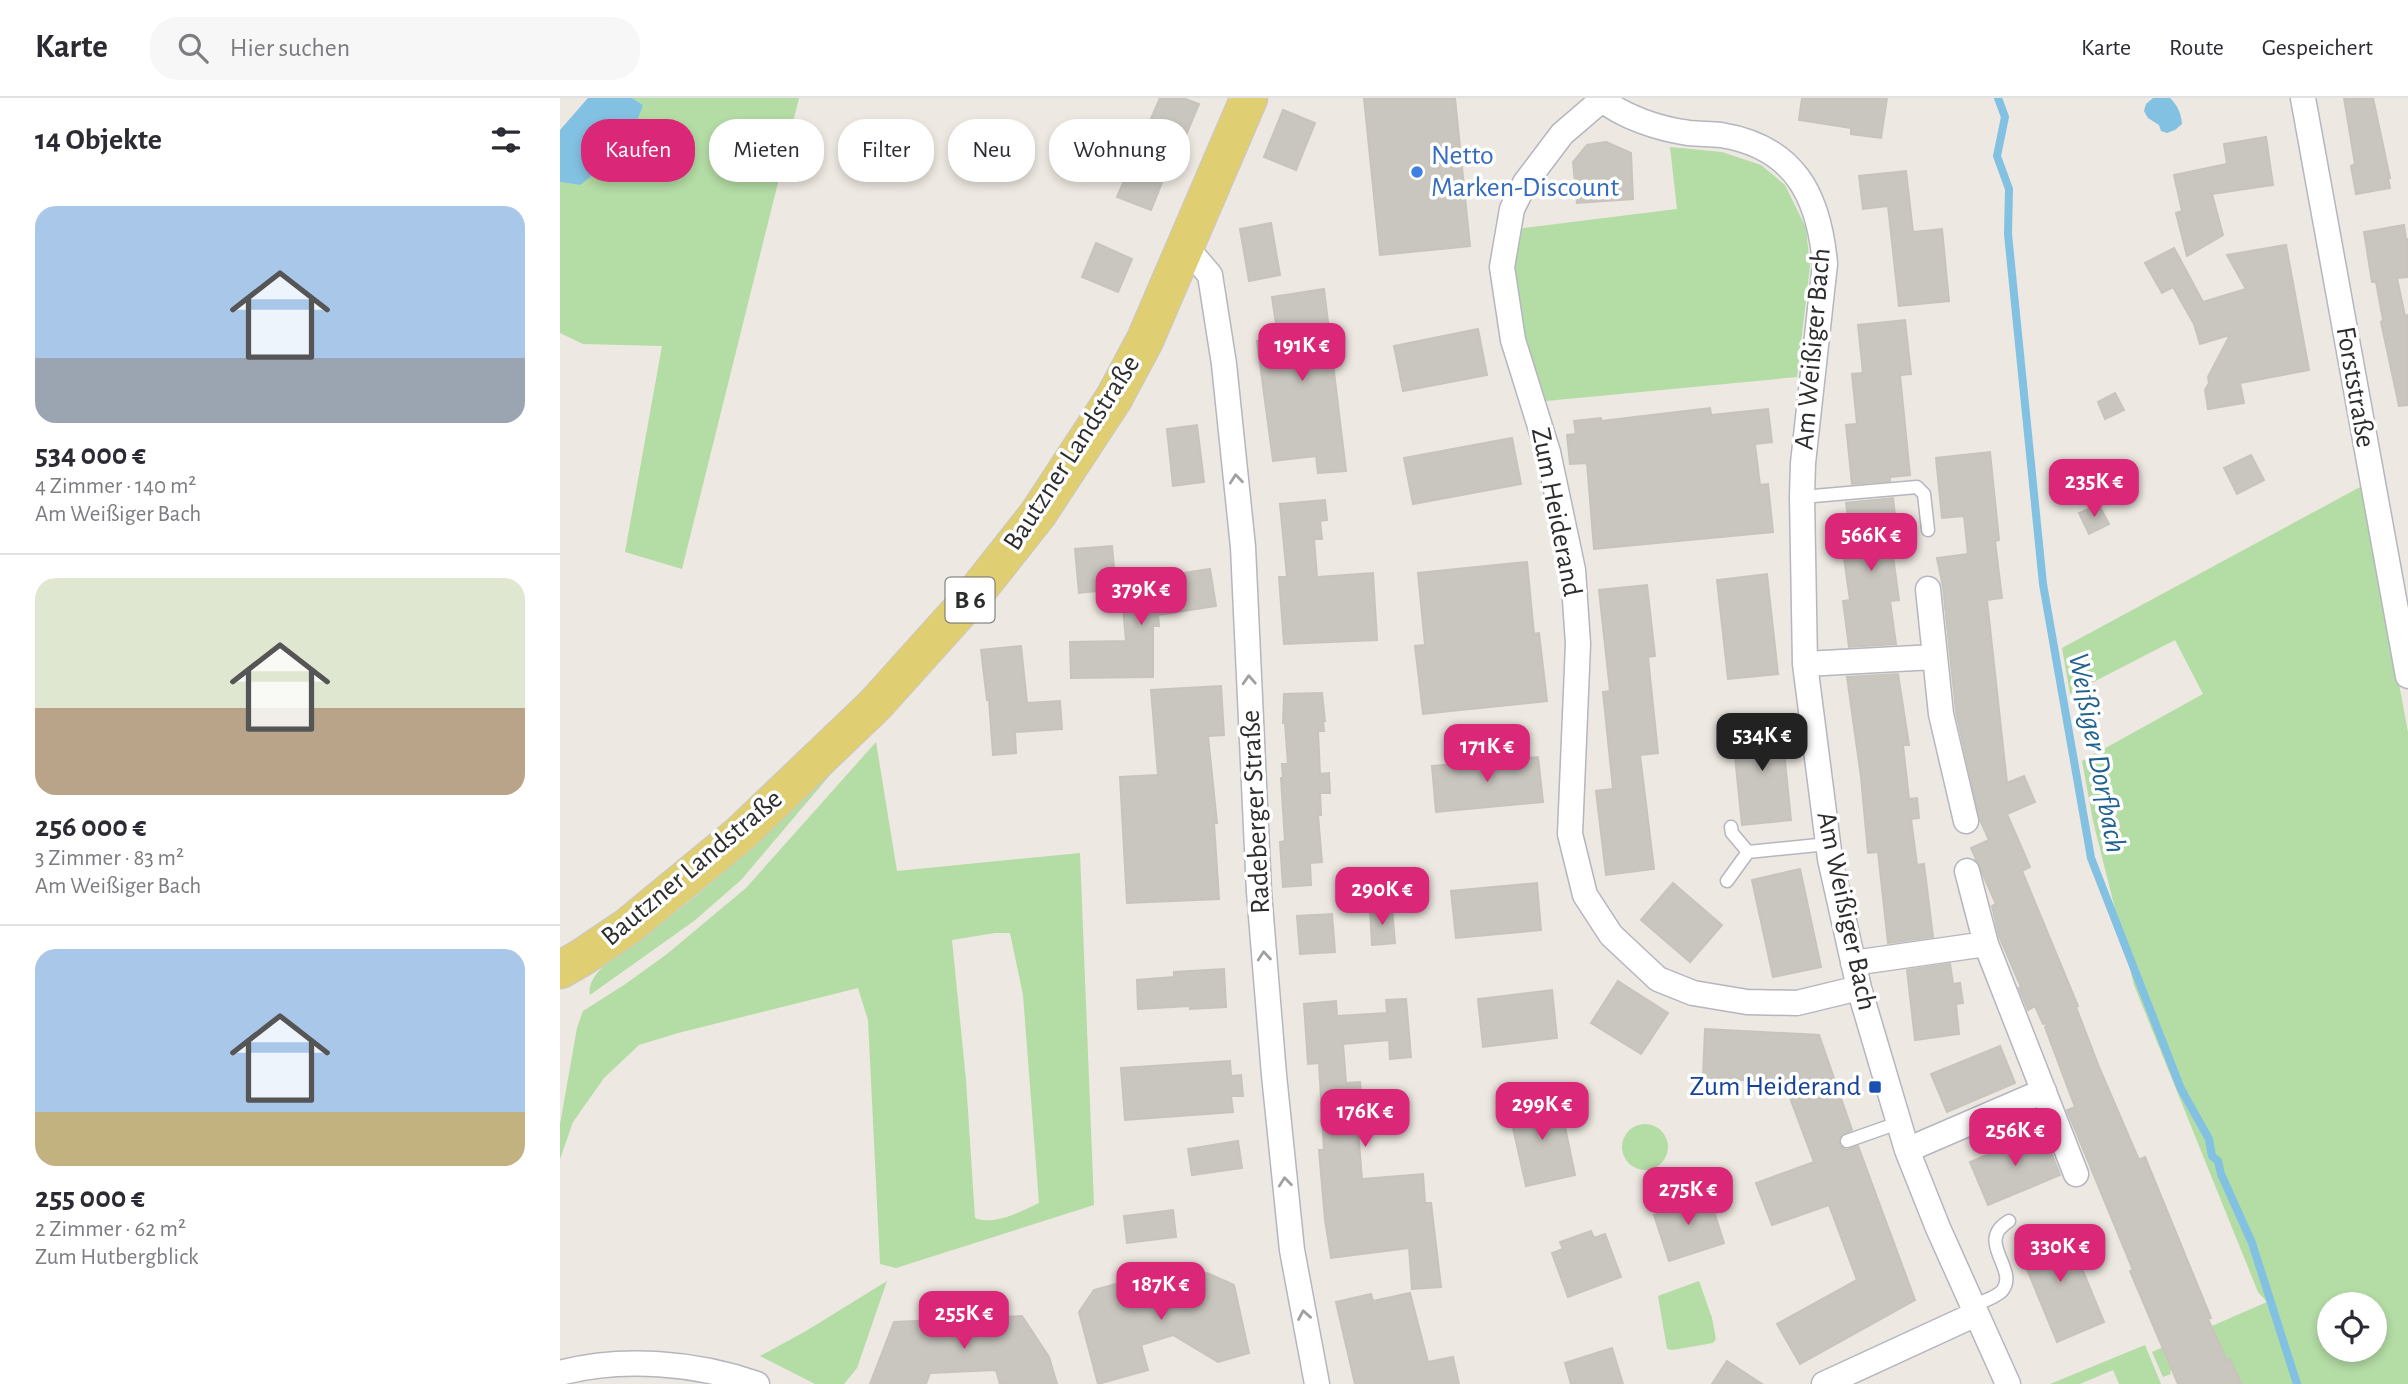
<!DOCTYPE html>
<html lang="de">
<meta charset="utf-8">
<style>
:root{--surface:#fff;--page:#f7f7f7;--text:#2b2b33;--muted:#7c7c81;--line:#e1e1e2;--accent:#db2777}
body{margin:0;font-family:"Alegreya Sans",sans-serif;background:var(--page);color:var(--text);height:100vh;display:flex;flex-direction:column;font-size:26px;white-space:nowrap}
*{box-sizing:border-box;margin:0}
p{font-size:23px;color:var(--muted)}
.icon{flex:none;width:38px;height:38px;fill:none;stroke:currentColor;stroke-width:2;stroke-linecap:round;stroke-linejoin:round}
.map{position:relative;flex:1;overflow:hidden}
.sheet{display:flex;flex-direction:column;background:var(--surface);width:560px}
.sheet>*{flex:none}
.top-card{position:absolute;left:21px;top:21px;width:665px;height:63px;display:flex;gap:14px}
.controls{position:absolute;left:1757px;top:1194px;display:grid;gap:14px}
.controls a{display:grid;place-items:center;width:70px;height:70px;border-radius:50%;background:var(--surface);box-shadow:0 4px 10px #0003;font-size:35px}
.price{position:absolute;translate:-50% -60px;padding:0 16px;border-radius:14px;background:var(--accent);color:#fff;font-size:23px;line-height:46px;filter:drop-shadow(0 2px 4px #0008)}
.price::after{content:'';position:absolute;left:50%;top:42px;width:21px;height:16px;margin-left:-10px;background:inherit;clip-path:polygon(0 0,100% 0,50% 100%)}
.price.active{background:#222;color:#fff}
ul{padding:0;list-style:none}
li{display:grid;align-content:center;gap:14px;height:371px;padding:0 35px}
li+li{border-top:2px solid var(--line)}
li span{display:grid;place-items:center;height:217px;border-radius:21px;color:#555}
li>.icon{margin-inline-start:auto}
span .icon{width:126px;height:126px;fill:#fffc;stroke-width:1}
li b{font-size:30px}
h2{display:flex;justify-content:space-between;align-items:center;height:84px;padding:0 35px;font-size:30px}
.chip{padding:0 24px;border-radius:28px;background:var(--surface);box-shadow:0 4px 10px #0003;font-size:24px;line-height:63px}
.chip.active{background:var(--accent);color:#fff}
header{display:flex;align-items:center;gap:42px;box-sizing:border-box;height:98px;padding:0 35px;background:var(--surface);border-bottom:2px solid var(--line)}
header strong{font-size:33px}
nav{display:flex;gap:38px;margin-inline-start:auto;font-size:24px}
.search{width:490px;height:63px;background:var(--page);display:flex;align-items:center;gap:18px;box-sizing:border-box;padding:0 24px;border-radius:28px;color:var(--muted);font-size:26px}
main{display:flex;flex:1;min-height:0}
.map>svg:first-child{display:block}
</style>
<header>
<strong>Karte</strong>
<div class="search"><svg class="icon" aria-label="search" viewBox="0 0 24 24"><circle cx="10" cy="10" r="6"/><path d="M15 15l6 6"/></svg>Hier suchen</div>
<nav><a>Karte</a><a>Route</a><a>Gespeichert</a></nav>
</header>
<main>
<section class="sheet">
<h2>14 Objekte<svg class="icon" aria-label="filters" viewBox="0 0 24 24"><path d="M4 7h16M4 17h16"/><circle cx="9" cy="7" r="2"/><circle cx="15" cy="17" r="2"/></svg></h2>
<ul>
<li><span style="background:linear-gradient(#a9c7e8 70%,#9aa5b1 0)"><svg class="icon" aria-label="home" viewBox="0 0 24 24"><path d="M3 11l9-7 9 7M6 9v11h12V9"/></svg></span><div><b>534 000 €</b><p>4 Zimmer · 140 m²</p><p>Am Weißiger Bach</p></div></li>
<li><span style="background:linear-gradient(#dfe7d0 60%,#b9a48a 0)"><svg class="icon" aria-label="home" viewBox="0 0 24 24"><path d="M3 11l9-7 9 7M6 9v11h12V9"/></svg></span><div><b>256 000 €</b><p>3 Zimmer · 83 m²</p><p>Am Weißiger Bach</p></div></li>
<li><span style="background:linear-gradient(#a9c7e8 75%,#c2b280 0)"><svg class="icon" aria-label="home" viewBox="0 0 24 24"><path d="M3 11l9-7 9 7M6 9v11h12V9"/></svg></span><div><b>255 000 €</b><p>2 Zimmer · 62 m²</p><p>Zum Hutbergblick</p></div></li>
</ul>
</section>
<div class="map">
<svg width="1848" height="1286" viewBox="0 0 1848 1286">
<rect width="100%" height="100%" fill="#ede8e1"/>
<!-- green -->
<path fill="#b4dca5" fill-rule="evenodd" d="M 72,0 L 239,0 L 122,471 L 65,454 L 102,248 L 23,246 L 0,235 L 0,84 L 20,87 L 83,7 Z
M 1110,49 L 1162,54 L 1201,67 L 1225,87 L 1246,130 L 1250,168 L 1237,279 L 986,303 L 962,231 L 953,182 L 956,131 L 1117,111 Z
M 1802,388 L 1848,634 L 1848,1286 L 1680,1286 L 1670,1261 L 1663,1265 L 1614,1271 L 1610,1273 L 1611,1276 L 1603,1279 L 1592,1254 L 1707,1204 L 1698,1194 L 1574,887 L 1533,723 L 1522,663 L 1643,596 L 1615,542 L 1510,596 L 1502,550 ZM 1769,1206 L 1815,1206 L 1815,1251 L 1769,1251 Z
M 316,644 L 337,773 L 520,755 L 534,1107 L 336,1170 L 320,1166 L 308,922 L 298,890 L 118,935 L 79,947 L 44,980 L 13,1024 L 0,1061 L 0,1026 L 17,930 L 23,913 L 64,887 L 107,856 L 186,790 ZM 435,835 L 450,835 L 463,897 L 479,1105 C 462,1113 434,1128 415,1120 L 406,982 L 392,842 Z
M 276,670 L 181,782 L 134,823 L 30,897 C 24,872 76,844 94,831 C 159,782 217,725 276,670 Z
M1062 1049a23 23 0 1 1 46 0a23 23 0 1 1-46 0Z
M 327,1183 L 297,1270 L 284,1286 L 255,1286 L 200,1258 L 246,1233 Z
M 1139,1183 L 1152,1220 L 1156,1241 L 1153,1245 L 1112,1252 L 1107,1251 L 1098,1198 Z
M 1585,1247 L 1601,1286 L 1559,1286 L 1553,1272 L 1520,1286 L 1490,1286 Z"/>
<!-- water -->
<path fill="#82c1e1" d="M 28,0 L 72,0 L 83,7 C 70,46 52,62 20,87 L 0,84 L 0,32 Z
M 1593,0 L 1610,0 C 1618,8 1621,15 1622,26 L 1615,32 L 1607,35 L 1601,33 L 1599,27 L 1588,20 L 1584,13 L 1586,6 Z"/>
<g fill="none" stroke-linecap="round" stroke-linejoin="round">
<!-- stream -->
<path stroke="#82c1e1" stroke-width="8" d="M 1438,0 L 1445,19 L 1437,58 L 1449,91 L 1448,136 L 1483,486 L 1531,760 L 1621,991 L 1649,1041 L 1652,1058 L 1658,1063 L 1661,1076 L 1692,1145 L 1737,1286"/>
</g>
<!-- building -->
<path fill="#c9c6bf" stroke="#c8c4bb" stroke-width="2" d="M 600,0 L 623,0 L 639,6 L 621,49 L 617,47 L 591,112 L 557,99 Z
M 804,0 L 895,0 L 910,148 L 820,157 Z
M 1242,0 L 1327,0 L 1321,40 L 1291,36 L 1291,30 L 1239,22 Z
M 1784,0 L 1813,0 L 1830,80 L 1828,80 L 1830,90 L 1796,96 L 1791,68 L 1795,66 Z
M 723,12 L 755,25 L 736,72 L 704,59 Z
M 1706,39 L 1713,87 L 1652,96 L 1663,137 L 1627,158 L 1616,115 L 1622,113 L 1614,77 L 1667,66 L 1664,46 Z
M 1046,44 L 1071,55 L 1073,101 L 1017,105 L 1013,64 L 1027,47 Z
M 1346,73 L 1353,134 L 1382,131 L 1389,203 L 1339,208 L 1328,108 L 1303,111 L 1299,78 Z
M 711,125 L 720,177 L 689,183 L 680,131 Z
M 1844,127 L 1846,141 L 1848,141 L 1848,179 L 1837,180 L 1845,218 L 1848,217 L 1848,307 L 1839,308 L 1821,224 L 1823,222 L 1816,184 L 1812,184 L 1804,134 Z
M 536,145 L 572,161 L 558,194 L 522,179 Z
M 1726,147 L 1749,272 L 1680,285 L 1684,305 L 1648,311 L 1645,292 L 1649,285 L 1648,279 L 1670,237 L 1640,246 L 1634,226 L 1613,189 L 1602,195 L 1585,165 L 1614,150 L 1643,204 L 1686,191 L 1667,157 Z
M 764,191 L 786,373 L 758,375 L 756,358 L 713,363 L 697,243 L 718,240 L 712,199 Z
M 1345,222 L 1351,276 L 1340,277 L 1350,377 L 1330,379 L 1330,383 L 1292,386 L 1286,327 L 1297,326 L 1292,276 L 1303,275 L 1298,227 Z
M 918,231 L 927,277 L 843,293 L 834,248 Z
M 1555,295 L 1564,312 L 1545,321 L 1538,304 Z
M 1150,310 L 1151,317 L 1208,311 L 1212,344 L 1195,346 L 1200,387 L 1208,386 L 1213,434 L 1034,451 L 1027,365 L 1010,366 L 1007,337 L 1016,336 L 1014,323 L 1041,320 L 1041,323 Z
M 637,327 L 644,384 L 613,388 L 607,331 Z
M 952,340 L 961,386 L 853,406 L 844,360 Z
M 1430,354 L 1439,442 L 1435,443 L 1442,500 L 1427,502 L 1447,685 L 1464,678 L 1475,704 L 1447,716 L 1470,769 L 1462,773 L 1518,908 L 1516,909 L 1539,969 L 1579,1062 L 1585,1059 L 1651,1220 L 1648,1221 L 1667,1263 L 1670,1261 L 1681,1286 L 1618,1286 L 1570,1173 L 1573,1172 L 1507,1012 L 1515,1009 L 1485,929 L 1489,925 L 1483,926 L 1475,908 L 1468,912 L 1459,890 L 1461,889 L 1439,838 L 1432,808 L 1436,806 L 1411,750 L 1429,742 L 1420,722 L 1396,614 L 1383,489 L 1377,460 L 1408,456 L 1404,418 L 1382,420 L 1376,360 Z
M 1691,357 L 1704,382 L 1677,396 L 1664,370 Z
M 1333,400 L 1339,450 L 1332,451 L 1339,502 L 1330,503 L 1336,546 L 1289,549 L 1283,503 L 1290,502 L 1283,453 L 1292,452 L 1286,405 Z
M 765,402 L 767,422 L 760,423 L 762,441 L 754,441 L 757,479 L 813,475 L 817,542 L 724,546 L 719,479 L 727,479 L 720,406 Z
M 1539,407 L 1549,426 L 1529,436 L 1519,415 Z
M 552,448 L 556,491 L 519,495 L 515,451 Z
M 967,464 L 974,536 L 979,535 L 987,603 L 863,616 L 855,548 L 865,547 L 858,475 Z
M 650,471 L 656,508 L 598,517 L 599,528 L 593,528 L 593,579 L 511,580 L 510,544 L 566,543 L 561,488 L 617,484 L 616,476 Z
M 1207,476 L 1218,576 L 1168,581 L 1157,482 Z
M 1087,487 L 1095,558 L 1088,559 L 1098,655 L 1080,657 L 1094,771 L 1046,777 L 1036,693 L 1053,691 L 1043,594 L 1050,593 L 1039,492 Z
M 461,548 L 467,605 L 500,603 L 502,631 L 455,634 L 456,655 L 433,657 L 429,602 L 427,602 L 421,552 Z
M 1338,576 L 1349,647 L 1343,647 L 1349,701 L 1357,700 L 1359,720 L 1351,721 L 1357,767 L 1364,766 L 1373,839 L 1328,845 L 1318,754 L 1308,755 L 1301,679 L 1287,579 Z
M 661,588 L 664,637 L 648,638 L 657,725 L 654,725 L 659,801 L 567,805 L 560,679 L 598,677 L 591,592 Z
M 762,595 L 765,623 L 763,623 L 764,633 L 758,633 L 760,676 L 769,675 L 770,695 L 760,695 L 761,717 L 758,717 L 762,764 L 750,765 L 751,787 L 723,789 L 720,744 L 725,743 L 721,680 L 723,680 L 722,666 L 728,666 L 725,625 L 723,625 L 724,596 Z
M 1221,624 L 1231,722 L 1182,727 L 1172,629 Z
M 978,659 L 983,704 L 876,714 L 872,668 Z
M 1240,771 L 1261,869 L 1213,879 L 1192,782 Z
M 977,785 L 981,832 L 896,840 L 891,793 Z
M 1113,785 L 1162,827 L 1130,864 L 1081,822 Z
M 832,810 L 835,845 L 812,847 L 810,812 Z
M 772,816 L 775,854 L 740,856 L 737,818 Z
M 1390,866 L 1393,886 L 1400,885 L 1403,905 L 1396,906 L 1399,936 L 1355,942 L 1347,872 Z
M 664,871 L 666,909 L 630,911 L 630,908 L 578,911 L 577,882 L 614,879 L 614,874 Z
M 1058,883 L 1108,915 L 1081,956 L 1031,925 Z
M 992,892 L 997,940 L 923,949 L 918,901 Z
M 846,901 L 851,959 L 830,961 L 829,942 L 783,946 L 786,985 L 800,984 L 803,1031 L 798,1032 L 802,1081 L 863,1076 L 865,1105 L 871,1105 L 881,1189 L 852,1191 L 849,1150 L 771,1160 L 765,1122 L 759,1052 L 764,1052 L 759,965 L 748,966 L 744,906 L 776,903 L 777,918 L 827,915 L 826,902 Z
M 1145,931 L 1259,937 L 1292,1032 L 1281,1037 L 1279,1047 L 1286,1052 L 1298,1048 L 1355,1202 L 1240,1266 L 1217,1226 L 1297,1182 L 1269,1107 L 1212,1127 L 1196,1085 L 1254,1064 L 1224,984 L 1143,980 Z
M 1440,948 L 1455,985 L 1387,1014 L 1371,976 Z
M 670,963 L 671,978 L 681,977 L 683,998 L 671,998 L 673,1014 L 565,1022 L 561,970 Z
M 999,1000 L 1015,1077 L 966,1088 L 949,1012 Z
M 1483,1034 L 1500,1077 L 1428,1107 L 1410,1064 Z
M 678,1043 L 682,1070 L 632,1077 L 628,1051 Z
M 1135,1096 L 1137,1102 L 1149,1098 L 1164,1145 L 1109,1163 L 1094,1117 L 1104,1114 L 1101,1107 Z
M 613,1112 L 616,1139 L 567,1145 L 564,1118 Z
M 1504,1127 L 1544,1224 L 1497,1244 L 1457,1147 Z
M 1031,1133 L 1034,1140 L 1045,1136 L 1061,1179 L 1008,1199 L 992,1155 L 1003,1151 L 1000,1144 Z
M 647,1175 L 674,1187 L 689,1255 L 658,1264 L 613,1237 L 581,1247 L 588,1272 L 538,1286 L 519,1214 L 534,1192 L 581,1179 L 585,1192 Z
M 850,1195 L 868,1264 L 893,1259 L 899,1286 L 795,1286 L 776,1204 L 811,1196 L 813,1203 Z
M 462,1218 L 489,1259 L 497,1286 L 440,1286 L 436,1272 L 370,1275 L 366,1286 L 310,1286 L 334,1224 Z
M 1052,1250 L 1063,1286 L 1011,1286 L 1005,1265 Z
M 1167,1263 L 1202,1286 L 1152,1286 Z"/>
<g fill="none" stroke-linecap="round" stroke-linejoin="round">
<!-- lane casing -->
<g stroke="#b5b6bf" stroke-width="15">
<path id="lane" d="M 1242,399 L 1357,389 L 1364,396 L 1368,432
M 1171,729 L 1172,735 L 1188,754 L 1268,746
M 1167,783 L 1188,754
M 1287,1043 L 1338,1025
M 1412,1208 C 1421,1204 1435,1200 1442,1193 C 1460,1171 1414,1144 1449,1123"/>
</g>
<!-- street casing -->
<g stroke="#b5b6bf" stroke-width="27">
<path id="street" d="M 1040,0 C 1063,19 1099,31 1129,35 C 1140,36 1151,36 1161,37 C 1235,49 1259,98 1265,166 L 1243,365 L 1242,399 L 1245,566 L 1270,761 L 1299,890 L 1347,1052 L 1378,1130 L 1448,1286
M 1044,0 L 1002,36 L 965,85 L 952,111 L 942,169 L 953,242 L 988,354 L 1013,472 L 1018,546 L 1010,736 L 1025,797 L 1051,837 L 1098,881 L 1133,895 L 1187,904 L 1237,905 L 1299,890
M 1743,0 L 1848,578
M 626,149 L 650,177 L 664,266 L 683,449 L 699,794 L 714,977 L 732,1152 L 757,1286
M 1368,491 L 1381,616 L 1406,723
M 1245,566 L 1374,559
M 1407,773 L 1426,846 L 1516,1076
M 1293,865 L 1426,846
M 1347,1052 L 1484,993
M 0,1275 C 62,1258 137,1265 197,1286
M 1264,1286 L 1416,1216"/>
</g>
<!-- primary casing -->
<g stroke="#c8c8c8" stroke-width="39">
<path id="primary" d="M 0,872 L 21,860 L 67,829 L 180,736 L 315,607 L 414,497 L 478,416 L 554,300 L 585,242 L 689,0"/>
</g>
<!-- lane -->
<use href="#lane" stroke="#fff" stroke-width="12"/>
<!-- street -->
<use href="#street" stroke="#fff" stroke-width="24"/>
<!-- primary -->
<use href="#primary" stroke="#e0ce73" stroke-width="37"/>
</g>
<!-- one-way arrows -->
<defs><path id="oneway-chevron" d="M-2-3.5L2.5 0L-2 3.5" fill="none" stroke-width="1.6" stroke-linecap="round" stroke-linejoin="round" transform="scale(1.75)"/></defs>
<g stroke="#a0a0a0">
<use href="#oneway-chevron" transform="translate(676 381) rotate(-96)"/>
<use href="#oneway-chevron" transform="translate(689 582) rotate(-93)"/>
<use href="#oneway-chevron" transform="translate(704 858) rotate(-95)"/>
<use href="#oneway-chevron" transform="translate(725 1084) rotate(-96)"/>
<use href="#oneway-chevron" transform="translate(744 1217) rotate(-100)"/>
</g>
<!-- markers -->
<circle fill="#3f7fe0" stroke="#fff" stroke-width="2.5" cx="857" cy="74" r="7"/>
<rect fill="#1a4fb4" stroke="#fff" stroke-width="2.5" x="1308" y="982" width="14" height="14" rx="3.5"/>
<g text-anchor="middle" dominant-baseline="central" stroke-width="7" stroke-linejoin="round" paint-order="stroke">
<!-- shield labels -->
<rect fill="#fff" stroke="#6c6c6c" stroke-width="2" x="385.5" y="479.5" width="49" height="45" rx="5"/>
<g font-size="26" font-weight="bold" fill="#2d2d2d">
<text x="410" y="502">B 6</text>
</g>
<!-- shop labels -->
<g font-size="28" fill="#366cbe" stroke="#fff" text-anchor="start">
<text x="871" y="58">Netto<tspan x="871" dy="32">Marken-Discount</tspan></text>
</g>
<!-- street labels -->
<g font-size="28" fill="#2d2d2d" stroke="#fff">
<text transform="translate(1253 251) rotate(-85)">Am Weißiger Bach</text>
<text transform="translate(1795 289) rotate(80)">Forststraße</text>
<text transform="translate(512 355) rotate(-57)">Bautzner Landstraße</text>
<text transform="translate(996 414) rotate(79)">Zum Heiderand</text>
<text transform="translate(696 714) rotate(-93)">Radeberger Straße</text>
<text transform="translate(132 770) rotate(-40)">Bautzner Landstraße</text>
<text transform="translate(1286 813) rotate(78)">Am Weißiger Bach</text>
</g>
<!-- transit labels -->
<g font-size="28" fill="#164399" stroke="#fff" text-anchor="end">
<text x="1301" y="989">Zum Heiderand</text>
</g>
<!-- water labels -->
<g font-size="30" font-style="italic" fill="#1f618f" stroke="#fff">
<text transform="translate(1537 655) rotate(79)">Weißiger Dorfbach</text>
</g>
</g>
</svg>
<div class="controls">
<a><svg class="icon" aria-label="locate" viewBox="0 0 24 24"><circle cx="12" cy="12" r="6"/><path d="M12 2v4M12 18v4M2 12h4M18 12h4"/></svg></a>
</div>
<b class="price" style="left:742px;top:285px">191K €</b>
<b class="price" style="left:1534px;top:421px">235K €</b>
<b class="price" style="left:1311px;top:475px">566K €</b>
<b class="price" style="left:581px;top:529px">379K €</b>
<b class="price active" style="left:1202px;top:675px">534K €</b>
<b class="price" style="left:927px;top:686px">171K €</b>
<b class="price" style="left:822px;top:829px">290K €</b>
<b class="price" style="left:982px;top:1044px">299K €</b>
<b class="price" style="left:805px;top:1051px">176K €</b>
<b class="price" style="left:1455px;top:1070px">256K €</b>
<b class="price" style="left:1128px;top:1129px">275K €</b>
<b class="price" style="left:1500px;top:1186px">330K €</b>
<b class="price" style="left:601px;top:1224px">187K €</b>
<b class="price" style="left:404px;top:1253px">255K €</b>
<div class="top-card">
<a class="chip active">Kaufen</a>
<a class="chip">Mieten</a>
<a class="chip">Filter</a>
<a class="chip">Neu</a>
<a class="chip">Wohnung</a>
</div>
</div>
</main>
